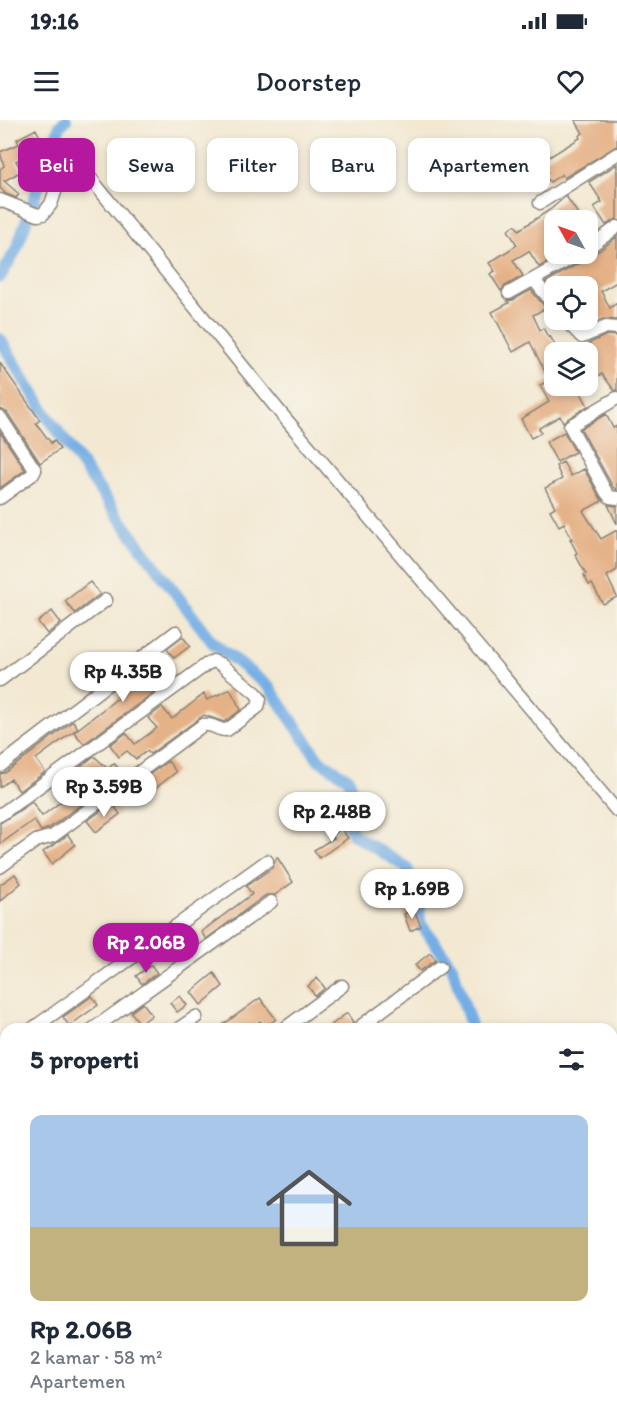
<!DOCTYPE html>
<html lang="id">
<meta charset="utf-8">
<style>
:root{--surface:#fff;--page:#f2f2f3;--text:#1f2937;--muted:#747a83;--accent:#b5179e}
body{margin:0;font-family:Itim,sans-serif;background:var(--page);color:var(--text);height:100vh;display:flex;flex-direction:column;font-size:22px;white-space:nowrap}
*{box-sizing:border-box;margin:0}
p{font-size:20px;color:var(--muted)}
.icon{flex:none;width:33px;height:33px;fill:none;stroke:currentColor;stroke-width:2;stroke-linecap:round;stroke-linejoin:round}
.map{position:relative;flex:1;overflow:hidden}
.details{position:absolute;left:0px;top:903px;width:618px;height:402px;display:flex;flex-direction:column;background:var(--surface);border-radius:18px 18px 0 0;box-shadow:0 3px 9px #0003}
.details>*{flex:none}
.banner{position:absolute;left:18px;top:18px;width:582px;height:54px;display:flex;gap:12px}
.needle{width:39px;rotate:310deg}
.buttons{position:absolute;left:544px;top:90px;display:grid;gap:12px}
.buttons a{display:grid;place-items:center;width:54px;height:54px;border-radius:12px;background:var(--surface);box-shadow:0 3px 9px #0003;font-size:30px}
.price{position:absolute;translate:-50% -51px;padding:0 14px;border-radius:21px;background:#fff;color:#222;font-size:20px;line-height:39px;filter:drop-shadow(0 2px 3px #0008)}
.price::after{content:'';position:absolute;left:50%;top:36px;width:18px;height:14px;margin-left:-9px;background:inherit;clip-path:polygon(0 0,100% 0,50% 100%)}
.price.active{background:var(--accent);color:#fff}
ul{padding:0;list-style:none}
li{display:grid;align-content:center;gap:12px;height:318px;padding:0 30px}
li span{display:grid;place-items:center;height:186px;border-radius:12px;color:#555}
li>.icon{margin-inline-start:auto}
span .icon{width:108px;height:108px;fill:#fffc;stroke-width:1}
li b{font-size:26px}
h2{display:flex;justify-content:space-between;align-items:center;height:72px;padding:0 30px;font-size:26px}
.pill{padding:0 21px;border-radius:12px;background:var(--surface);box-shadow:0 3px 9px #0003;font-size:21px;line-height:54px}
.pill.active{background:var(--accent);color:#fff}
.status{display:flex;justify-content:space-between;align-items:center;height:42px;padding:0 30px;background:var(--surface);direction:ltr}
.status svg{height:16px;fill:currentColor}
header{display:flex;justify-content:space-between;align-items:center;height:78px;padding:0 30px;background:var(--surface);font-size:27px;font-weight:600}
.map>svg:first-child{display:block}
</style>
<div class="status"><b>19:16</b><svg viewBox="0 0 49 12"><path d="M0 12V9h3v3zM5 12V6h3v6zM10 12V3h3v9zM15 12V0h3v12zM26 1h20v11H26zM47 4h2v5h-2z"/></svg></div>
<header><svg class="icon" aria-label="menu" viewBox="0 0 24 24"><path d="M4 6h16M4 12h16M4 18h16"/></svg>Doorstep<svg class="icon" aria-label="heart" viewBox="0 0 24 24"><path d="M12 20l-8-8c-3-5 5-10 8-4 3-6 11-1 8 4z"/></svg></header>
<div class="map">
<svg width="617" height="1305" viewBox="0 0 617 1305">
<rect width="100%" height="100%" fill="#f7f3e8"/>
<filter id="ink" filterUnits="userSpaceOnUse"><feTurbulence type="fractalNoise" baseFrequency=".0167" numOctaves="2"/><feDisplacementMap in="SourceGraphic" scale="12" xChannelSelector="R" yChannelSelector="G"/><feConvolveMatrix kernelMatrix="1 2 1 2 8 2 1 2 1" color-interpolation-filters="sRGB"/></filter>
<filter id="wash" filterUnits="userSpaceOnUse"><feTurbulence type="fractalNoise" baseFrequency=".008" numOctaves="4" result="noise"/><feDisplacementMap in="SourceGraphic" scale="24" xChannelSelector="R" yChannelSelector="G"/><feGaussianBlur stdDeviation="1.35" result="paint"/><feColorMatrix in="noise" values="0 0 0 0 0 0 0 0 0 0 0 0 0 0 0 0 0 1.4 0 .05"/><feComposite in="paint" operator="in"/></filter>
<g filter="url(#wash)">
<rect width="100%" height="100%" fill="#f3e9d3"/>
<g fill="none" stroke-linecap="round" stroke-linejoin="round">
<!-- canal -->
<path stroke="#75aee5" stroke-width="12" d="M 0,157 L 16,130 L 60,6 L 66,0
M 0,219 L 46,294 L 117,395 L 212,522 L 269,567 L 319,640 L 349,659 L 353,677 L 347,700 L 354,715 L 406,747 L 418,769 L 420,803 L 452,846 L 472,909
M 612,957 L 617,963"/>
</g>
<g id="blocks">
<!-- building -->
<path fill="#e5b186" d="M 575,0 L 617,0 L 617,26 L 564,58 L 562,54 L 550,62 L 544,55 L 548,52 L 541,42 L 580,18 L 579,16 L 583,13 Z
M 36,9 L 42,21 L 31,26 L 34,31 L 16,41 L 22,51 L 4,61 L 19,74 L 16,78 L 6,74 L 0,68 L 0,49 L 4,46 L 0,32 L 19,24 L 17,19 Z
M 617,44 L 617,99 L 606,105 L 594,87 L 602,82 L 589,62 Z
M 566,76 L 578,94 L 576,96 L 579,100 L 555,100 L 555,134 L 563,134 L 539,147 L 529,131 L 513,140 L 523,156 L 505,166 L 501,171 L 490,154 L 495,151 L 489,143 L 517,125 L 508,110 L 515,105 L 519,110 L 551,89 Z
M 617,117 L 617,162 L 601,171 L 610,188 L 617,183 L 617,200 L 603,199 L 584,207 L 576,200 L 588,200 L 588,166 L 555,166 L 555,173 L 546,162 L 583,141 L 587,136 L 599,131 Z
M 531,170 L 546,188 L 533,195 L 540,210 L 543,208 L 548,217 L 550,216 L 557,229 L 555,230 L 555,252 L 547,256 L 530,222 L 513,232 L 492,192 L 509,183 L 507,181 L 513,180 Z
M 607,215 L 617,216 L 617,270 L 614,270 L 602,254 L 588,261 L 588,224 Z
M 0,243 L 40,300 L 36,303 L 51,323 L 54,320 L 60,329 L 40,343 L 7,292 L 0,289 Z
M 550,260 L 556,272 L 569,266 L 577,266 L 588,286 L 563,302 L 560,296 L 539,308 L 541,313 L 531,318 L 521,299 L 549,282 L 540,265 Z
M 606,294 L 613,308 L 617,306 L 617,370 L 613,367 L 581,309 Z
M 0,312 L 25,350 L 0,368 Z
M 564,312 L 575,332 L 557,342 L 546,322 Z
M 563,342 L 571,356 L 584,349 L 602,381 L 583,391 L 601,419 L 617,410 L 617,450 L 607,456 L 617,477 L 603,484 L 592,464 L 589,465 L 584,455 L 586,454 L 575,434 L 577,433 L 570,419 L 572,419 L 564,403 L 559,406 L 550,390 L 555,387 L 545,368 L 562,359 L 556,346 Z
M 608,385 L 617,386 L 617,404 Z
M 90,462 L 100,474 L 75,493 L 65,481 Z
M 52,491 L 61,503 L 47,514 L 38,502 Z
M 183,517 L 190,526 L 174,538 L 167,529 Z
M 163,547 L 172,559 L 84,624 L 74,612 L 124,573 L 119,566 L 136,553 L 141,561 L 147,557 L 149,559 Z
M 230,569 L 241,590 L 224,602 L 204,595 L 150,634 L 147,631 L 136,639 L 127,631 L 119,637 L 110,625 L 126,613 L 135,624 L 157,608 L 148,598 L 162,587 L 172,599 L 204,574 L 207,580 Z
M 73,601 L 78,608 L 36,639 L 45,652 L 19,671 L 11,659 L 0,667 L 0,654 L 5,653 Z
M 94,636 L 108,649 L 114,643 L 123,654 L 49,708 L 41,711 L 34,700 L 0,724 L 0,703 L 32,682 L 42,696 L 84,664 L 75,651 Z
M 168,641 L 176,652 L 137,683 L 127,671 Z
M 112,683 L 120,694 L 96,712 L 87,701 Z
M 341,708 L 348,718 L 319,738 L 314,730 L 334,718 L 332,715 Z
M 68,715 L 75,725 L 52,744 L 43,732 Z
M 277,737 L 293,762 L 275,775 L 266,775 L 206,819 L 201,812 L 252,774 L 246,766 L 272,748 Z
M 15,754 L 21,763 L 0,781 L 0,765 Z
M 414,790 L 421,806 L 410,811 L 404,794 Z
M 176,816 L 189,830 L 179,837 L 174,830 L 166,836 L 161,827 Z
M 430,833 L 436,840 L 420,851 L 415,845 Z
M 151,845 L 157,853 L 142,864 L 136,856 Z
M 214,853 L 223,866 L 201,885 L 191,872 Z
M 317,858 L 325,868 L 315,876 L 308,866 Z
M 92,876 L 98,885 L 69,906 L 63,897 Z
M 180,876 L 187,885 L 177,892 L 170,883 Z
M 260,878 L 276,899 L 265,907 L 260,901 L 250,909 L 217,909 Z
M 143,883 L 152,895 L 140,904 L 131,892 Z
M 347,893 L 353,902 L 349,909 L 326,909 Z"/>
</g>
</g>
<g filter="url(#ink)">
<use href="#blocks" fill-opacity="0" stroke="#888278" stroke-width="1.5"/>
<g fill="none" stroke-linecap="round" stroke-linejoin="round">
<!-- street casing -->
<g stroke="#888278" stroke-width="15">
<path id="street" d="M 0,80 L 38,95 L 43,94 L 51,84 L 65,42 L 69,39 L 79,44 L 279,291 L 617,691
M 540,83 L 617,34
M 588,128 L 617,107
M 534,160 L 555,186
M 509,173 L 579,134
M 565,200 L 582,217 L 606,207 L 617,208
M 617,278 L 570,306 L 606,372 L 610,377 L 617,378
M 0,297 L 35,350 L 33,354 L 0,378
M 0,560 L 106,480
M 0,646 L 176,512
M 0,695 L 207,544 L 213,541 L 220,544 L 256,573 L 260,579 L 258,587 L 227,610 C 218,611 213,603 203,605 L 53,716 L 36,721 L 0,747
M 32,909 L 267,741
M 93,909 L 271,782
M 178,909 L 196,897
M 284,909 L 342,866
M 357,909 L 440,847
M 0,932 L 6,928
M 0,978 L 6,974
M 0,1035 L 6,1031
M 0,1045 L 6,1052
M 231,1299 L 237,1305"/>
</g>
<!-- street -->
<use href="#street" stroke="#fff" stroke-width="12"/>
</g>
</g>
</svg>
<div class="buttons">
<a><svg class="needle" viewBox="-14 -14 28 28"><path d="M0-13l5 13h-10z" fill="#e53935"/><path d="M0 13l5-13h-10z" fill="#747a83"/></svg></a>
<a><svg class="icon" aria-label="locate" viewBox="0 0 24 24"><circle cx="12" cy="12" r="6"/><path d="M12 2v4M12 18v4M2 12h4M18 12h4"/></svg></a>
<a><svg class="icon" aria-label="layers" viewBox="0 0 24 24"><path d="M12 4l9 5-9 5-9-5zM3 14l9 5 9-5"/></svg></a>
</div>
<b class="price" style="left:123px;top:583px">Rp 4.35B</b>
<b class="price" style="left:104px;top:698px">Rp 3.59B</b>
<b class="price" style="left:332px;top:723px">Rp 2.48B</b>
<b class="price" style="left:412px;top:800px">Rp 1.69B</b>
<b class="price active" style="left:146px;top:854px">Rp 2.06B</b>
<div class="banner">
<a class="pill active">Beli</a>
<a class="pill">Sewa</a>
<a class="pill">Filter</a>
<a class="pill">Baru</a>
<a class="pill">Apartemen</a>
</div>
<section class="details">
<h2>5 properti<svg class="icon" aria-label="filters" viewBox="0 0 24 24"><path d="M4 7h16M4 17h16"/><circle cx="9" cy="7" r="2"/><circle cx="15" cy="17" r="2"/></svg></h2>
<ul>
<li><span style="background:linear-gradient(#a9c7e8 60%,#c2b280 0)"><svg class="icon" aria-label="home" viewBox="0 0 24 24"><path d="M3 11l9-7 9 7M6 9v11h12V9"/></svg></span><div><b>Rp 2.06B</b><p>2 kamar · 58 m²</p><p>Apartemen</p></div></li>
</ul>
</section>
</div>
